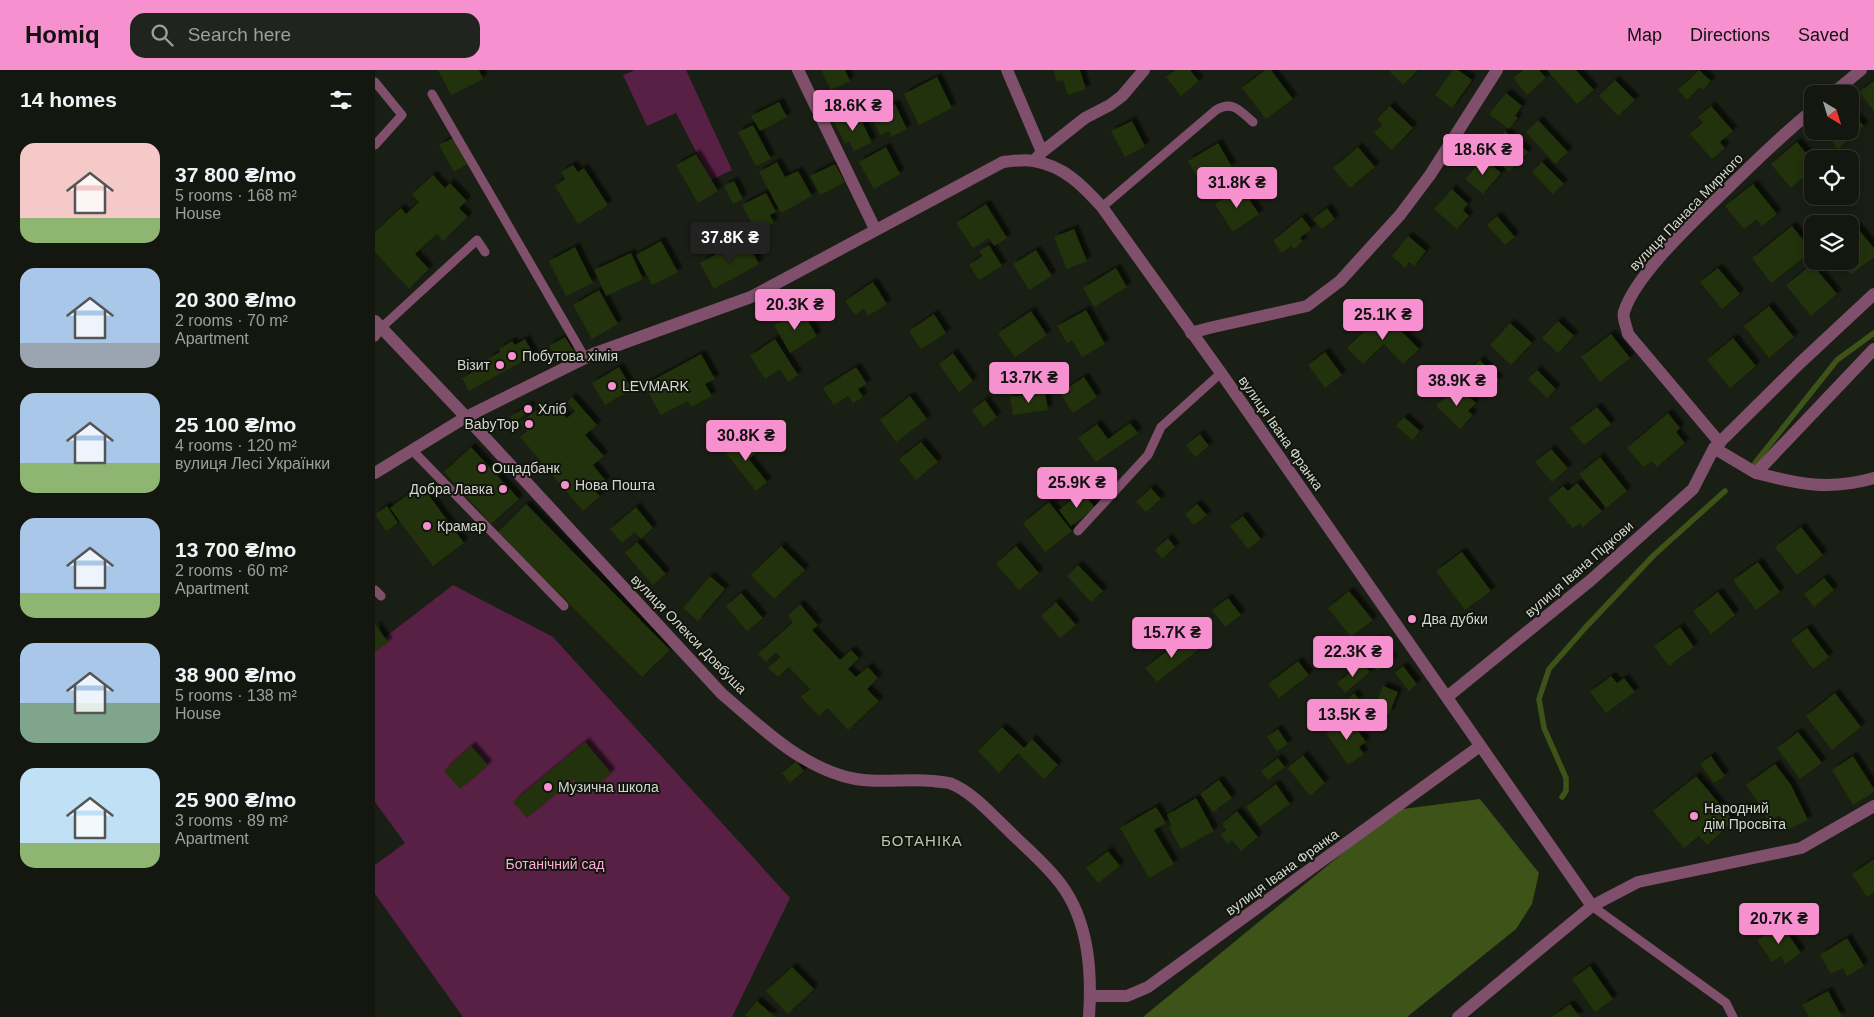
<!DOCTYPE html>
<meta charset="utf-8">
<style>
:root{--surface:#141710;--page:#21241e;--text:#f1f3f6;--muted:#9d9f9f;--line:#333630;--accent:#f790ce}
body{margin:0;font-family:Arial,sans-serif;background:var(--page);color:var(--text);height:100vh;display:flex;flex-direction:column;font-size:19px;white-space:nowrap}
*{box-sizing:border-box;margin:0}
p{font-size:16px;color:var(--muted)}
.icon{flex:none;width:28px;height:28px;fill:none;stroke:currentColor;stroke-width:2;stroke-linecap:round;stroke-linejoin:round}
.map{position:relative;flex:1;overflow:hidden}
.details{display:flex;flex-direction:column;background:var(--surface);width:375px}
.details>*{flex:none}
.needle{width:32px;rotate:142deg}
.buttons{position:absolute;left:1429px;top:15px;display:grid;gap:10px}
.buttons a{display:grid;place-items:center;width:55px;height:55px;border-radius:10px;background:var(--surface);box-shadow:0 2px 12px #0003,0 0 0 1px var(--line);font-size:25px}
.price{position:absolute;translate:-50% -42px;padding:0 11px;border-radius:5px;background:var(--accent);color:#111;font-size:16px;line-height:32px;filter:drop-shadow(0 1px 2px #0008)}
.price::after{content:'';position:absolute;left:50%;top:30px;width:15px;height:11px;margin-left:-8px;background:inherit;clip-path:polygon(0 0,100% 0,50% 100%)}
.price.current{background:#222;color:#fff}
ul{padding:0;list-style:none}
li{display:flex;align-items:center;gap:15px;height:125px;padding:0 20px}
li span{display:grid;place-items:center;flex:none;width:140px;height:100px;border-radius:15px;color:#555}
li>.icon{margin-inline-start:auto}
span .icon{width:60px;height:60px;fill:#fffc;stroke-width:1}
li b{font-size:21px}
h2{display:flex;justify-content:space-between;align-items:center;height:60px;padding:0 20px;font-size:21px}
header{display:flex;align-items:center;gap:30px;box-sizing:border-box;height:70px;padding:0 25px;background:var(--accent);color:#111}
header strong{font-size:24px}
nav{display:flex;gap:28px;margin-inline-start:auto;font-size:18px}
.search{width:350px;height:45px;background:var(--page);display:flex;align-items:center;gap:12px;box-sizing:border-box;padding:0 18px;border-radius:15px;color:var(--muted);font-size:19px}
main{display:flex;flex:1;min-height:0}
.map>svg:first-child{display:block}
</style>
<header>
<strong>Homiq</strong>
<div class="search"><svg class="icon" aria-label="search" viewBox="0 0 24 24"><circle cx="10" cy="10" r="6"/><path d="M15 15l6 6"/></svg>Search here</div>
<nav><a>Map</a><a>Directions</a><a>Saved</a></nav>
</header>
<main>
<section class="details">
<h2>14 homes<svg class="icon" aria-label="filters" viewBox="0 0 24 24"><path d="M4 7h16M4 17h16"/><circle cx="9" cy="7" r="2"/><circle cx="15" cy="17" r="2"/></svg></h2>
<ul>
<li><span style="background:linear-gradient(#f6c9c9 75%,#8fb573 0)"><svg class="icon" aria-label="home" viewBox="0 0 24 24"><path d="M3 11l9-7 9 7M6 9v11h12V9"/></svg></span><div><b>37 800 ₴/mo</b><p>5 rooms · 168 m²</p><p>House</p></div></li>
<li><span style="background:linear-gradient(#a9c7e8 75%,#9aa5b1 0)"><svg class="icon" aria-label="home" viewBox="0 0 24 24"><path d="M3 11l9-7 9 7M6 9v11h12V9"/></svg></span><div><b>20 300 ₴/mo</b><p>2 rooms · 70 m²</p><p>Apartment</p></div></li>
<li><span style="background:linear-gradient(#a9c7e8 70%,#8fb573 0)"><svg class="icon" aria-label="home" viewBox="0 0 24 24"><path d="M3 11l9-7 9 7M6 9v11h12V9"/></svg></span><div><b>25 100 ₴/mo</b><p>4 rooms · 120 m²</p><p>вулиця Лесі Українки</p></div></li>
<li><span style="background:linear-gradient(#a9c7e8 75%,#8fb573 0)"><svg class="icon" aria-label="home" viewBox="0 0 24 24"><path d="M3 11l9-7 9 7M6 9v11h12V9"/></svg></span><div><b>13 700 ₴/mo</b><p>2 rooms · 60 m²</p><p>Apartment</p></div></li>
<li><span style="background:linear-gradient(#a9c7e8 60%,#7fa58c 0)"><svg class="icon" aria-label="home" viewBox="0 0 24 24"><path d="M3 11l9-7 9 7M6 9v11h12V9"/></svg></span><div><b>38 900 ₴/mo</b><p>5 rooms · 138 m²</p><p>House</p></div></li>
<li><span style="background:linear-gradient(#bfe0f5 75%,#8fb573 0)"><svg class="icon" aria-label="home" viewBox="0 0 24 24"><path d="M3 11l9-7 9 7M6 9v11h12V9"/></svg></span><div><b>25 900 ₴/mo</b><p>3 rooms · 89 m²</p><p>Apartment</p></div></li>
</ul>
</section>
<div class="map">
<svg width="1499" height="947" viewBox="0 0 1499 947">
<defs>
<filter id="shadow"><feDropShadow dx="4.5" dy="-4.5" stdDeviation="1" flood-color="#0009"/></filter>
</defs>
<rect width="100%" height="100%" fill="#1a1f15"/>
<!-- green -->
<path fill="#582044" d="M 260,0 L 311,0 L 357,100 L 336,110 L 301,43 L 272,56 L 248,5 Z
M 78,515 L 178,567 L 415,828 L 357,947 L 88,947 L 0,824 L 0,795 L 30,773 L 0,732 L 0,575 Z"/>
<!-- water -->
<path fill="#3d5317" d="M 1105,729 L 1164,803 L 1157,834 L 1141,859 L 1032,947 L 768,947 L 1020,740 Z"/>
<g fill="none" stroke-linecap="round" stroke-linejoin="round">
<!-- stream -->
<path stroke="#3d5317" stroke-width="5.5" d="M 1380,393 L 1462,290 L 1499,263
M 1187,727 L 1191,721 L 1191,708 L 1169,658 L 1164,629 L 1174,599 L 1210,558 L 1279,485 L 1350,421"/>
</g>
<!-- building -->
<path fill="#233207" filter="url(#shadow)" d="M 63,0 L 104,0 L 108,9 L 76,25 Z
M 446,0 L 470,0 L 475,11 L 456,20 Z
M 678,0 L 705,0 L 711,19 L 693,25 L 688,10 L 682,12 Z
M 800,0 L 815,0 L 824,11 L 806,26 L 791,7 Z
M 890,0 L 896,0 L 918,29 L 891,49 L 867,18 Z
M 1013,0 L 1043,0 L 1028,15 Z
M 1078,0 L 1083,0 L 1097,10 L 1077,38 L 1060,25 Z
M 1148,0 L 1164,0 L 1171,8 L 1152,25 L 1138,8 Z
M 1172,0 L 1201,0 L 1219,20 L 1202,34 Z
M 1324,0 L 1336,11 L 1328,20 L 1325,17 L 1312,30 L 1303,20 Z
M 562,7 L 577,38 L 544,55 L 529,24 Z
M 1240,10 L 1260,30 L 1243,46 L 1224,26 Z
M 1499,11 L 1499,41 L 1484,22 Z
M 1131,23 L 1147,36 L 1140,46 L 1143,48 L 1134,59 L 1114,44 Z
M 404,32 L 412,47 L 385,61 L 376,46 Z
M 520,34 L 532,59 L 516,67 L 514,61 L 505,65 L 496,45 Z
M 1015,36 L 1038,58 L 1017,80 L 999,63 L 1007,55 L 1002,49 Z
M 1336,36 L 1358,61 L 1345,72 L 1350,78 L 1337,89 L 1315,64 L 1328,52 L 1323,47 Z
M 1475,41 L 1489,56 L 1463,79 L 1448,61 L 1475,61 Z
M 482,42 L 497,72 L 479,81 L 474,71 L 470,74 L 459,53 Z
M 1163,50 L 1193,82 L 1180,94 L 1151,62 Z
M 757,51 L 770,76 L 750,87 L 736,61 Z
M 378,55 L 396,89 L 381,96 L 363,62 Z
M 1130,61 L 1153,82 L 1134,102 L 1112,81 Z
M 78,68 L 93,94 L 79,102 L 64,75 Z
M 1422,72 L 1438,91 L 1438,111 L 1433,114 L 1427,108 L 1416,118 L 1396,94 Z
M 843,73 L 857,97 L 826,114 L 813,91 Z
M 511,77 L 525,104 L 499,119 L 484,92 Z
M 983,77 L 1000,97 L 975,118 L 958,98 Z
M 321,84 L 343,121 L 323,133 L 301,95 Z
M 1108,88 L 1126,103 L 1108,124 L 1090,109 Z
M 402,92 L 410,107 L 423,101 L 437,126 L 406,143 L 384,102 Z
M 1167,92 L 1189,114 L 1178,124 L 1157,102 Z
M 460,94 L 470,112 L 445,125 L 435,106 Z
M 198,95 L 203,102 L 209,98 L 233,135 L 203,154 L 180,116 L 190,109 L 186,102 Z
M 58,105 L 70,118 L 75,113 L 92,131 L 84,138 L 93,147 L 68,171 L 62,164 L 40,184 L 54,199 L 34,219 L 0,182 L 0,162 L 26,138 L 31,144 L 44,132 L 37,124 Z
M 359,111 L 368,129 L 358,134 L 349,116 Z
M 1378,114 L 1402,144 L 1387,156 L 1382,149 L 1369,159 L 1350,136 Z
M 866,117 L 884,144 L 858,162 L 840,134 Z
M 1077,119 L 1093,134 L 1088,140 L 1094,146 L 1082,159 L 1059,139 Z
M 391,123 L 401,142 L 395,145 L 399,153 L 381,162 L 367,135 Z
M 611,134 L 632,168 L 619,176 L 614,168 L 598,178 L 581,153 Z
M 952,138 L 960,149 L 947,159 L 938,149 Z
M 1122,146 L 1140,167 L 1130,175 L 1112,155 Z
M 927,147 L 936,159 L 925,168 L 928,171 L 919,179 L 916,176 L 907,183 L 898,171 Z
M 1479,154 L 1499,178 L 1499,187 L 1476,205 L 1464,191 L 1475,191 L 1475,157 Z
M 1417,156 L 1437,181 L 1396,213 L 1377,188 Z
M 699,159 L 712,191 L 692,199 L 679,167 Z
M 1033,166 L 1051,181 L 1039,196 L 1034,192 L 1030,198 L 1017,186 Z
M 370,168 L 384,194 L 339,219 L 325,193 Z
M 286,171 L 303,202 L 277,215 L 261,185 Z
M 614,175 L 627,196 L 604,210 L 594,195 L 607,186 L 604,181 Z
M 200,177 L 218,213 L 191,226 L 174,191 Z
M 661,180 L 677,206 L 654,220 L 638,194 Z
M 256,183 L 268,209 L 231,226 L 219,200 Z
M 1437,194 L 1462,224 L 1436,246 L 1411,215 Z
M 741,198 L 752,217 L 719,237 L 708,218 Z
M 1343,198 L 1365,224 L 1347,239 L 1325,212 Z
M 498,212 L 512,234 L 493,246 L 489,239 L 480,245 L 470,231 Z
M 224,220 L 243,254 L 217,269 L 198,235 Z
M 1394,236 L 1419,267 L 1394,288 L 1369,256 Z
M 426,239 L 442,266 L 415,283 L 399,255 Z
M 711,240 L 730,274 L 707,287 L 697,270 L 692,273 L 682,256 Z
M 656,241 L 672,265 L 640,287 L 623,263 Z
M 1008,243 L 1044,279 L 1028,294 L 1009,274 L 988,294 L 972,278 Z
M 559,244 L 571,263 L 546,279 L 534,261 Z
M 1183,251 L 1199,266 L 1183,283 L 1167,268 Z
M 1135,253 L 1157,273 L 1136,295 L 1115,275 Z
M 1236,264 L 1255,288 L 1225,312 L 1206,287 Z
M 190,267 L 199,281 L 182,290 L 174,276 Z
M 1358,268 L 1381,296 L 1355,318 L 1332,290 Z
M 150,269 L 159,285 L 94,321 L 87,308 L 115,292 L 113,289 L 125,282 L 124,279 L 137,271 L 140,275 Z
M 400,269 L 423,305 L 413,312 L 405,299 L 390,309 L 375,286 Z
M 950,282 L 967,305 L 950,318 L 933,295 Z
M 578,283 L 598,311 L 584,322 L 564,294 Z
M 326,284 L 340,309 L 330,314 L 337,326 L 316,337 L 313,331 L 286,345 L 269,315 Z
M 1105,290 L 1124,310 L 1114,319 L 1112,316 L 1103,324 L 1087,307 Z
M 244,297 L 257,319 L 230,335 L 217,313 Z
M 481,297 L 492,314 L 483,319 L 488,327 L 478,333 L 473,326 L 459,335 L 448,318 Z
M 1162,300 L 1181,319 L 1172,328 L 1153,309 Z
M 709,307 L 722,327 L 698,343 L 685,323 Z
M 1081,315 L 1101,333 L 1093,341 L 1098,345 L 1085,359 L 1061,336 Z
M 670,322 L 673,340 L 638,345 L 635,327 Z
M 535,326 L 552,349 L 521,372 L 505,350 Z
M 197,327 L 222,355 L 210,365 L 229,386 L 218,395 L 231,411 L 220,421 L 225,426 L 208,441 L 145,367 L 152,361 L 145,353 L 161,340 L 166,346 L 179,334 L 192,348 L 200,341 L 192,332 Z
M 610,330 L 622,347 L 609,357 L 597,340 Z
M 154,335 L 157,340 L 139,352 L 135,347 Z
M 1222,337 L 1236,354 L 1209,375 L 1195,358 Z
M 1293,343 L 1305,358 L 1301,362 L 1310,373 L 1282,397 L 1277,391 L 1269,397 L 1252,378 Z
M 1029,347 L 1045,361 L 1037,370 L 1021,356 Z
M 755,353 L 763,363 L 721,392 L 703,368 L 722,354 L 733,369 Z
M 825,364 L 834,376 L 820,387 L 811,375 Z
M 369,366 L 382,382 L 374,389 L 392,412 L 381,421 L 350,382 Z
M 546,372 L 563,392 L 541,410 L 524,389 Z
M 96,377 L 144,429 L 116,454 L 69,402 Z
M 1176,379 L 1193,398 L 1177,412 L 1160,392 Z
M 1225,387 L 1252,421 L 1231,438 L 1204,404 Z
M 1202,413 L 1227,441 L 1208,457 L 1205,453 L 1198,458 L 1173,429 L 1188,416 L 1193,421 Z
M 776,418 L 786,429 L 771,442 L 761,432 Z
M 50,420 L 89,473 L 58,496 L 15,438 L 36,422 L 40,427 Z
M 707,421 L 720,438 L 696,456 L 684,440 Z
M 674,432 L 697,461 L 670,482 L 648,453 Z
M 151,434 L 295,580 L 267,607 L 123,462 Z
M 822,434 L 832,445 L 819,455 L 810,444 Z
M 12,436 L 23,453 L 11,461 L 0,444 Z
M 261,437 L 278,458 L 266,469 L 260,462 L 247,473 L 235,459 Z
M 868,446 L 886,469 L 873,479 L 855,456 Z
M 1426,457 L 1448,485 L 1422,505 L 1400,477 Z
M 793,468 L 800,477 L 787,489 L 780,480 Z
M 262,472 L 291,504 L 278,515 L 250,483 Z
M 406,476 L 430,500 L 399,529 L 376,505 Z
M 641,476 L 664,503 L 644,520 L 621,494 Z
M 1087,482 L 1116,521 L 1090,540 L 1061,501 Z
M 1383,492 L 1405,522 L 1381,540 L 1358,510 Z
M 703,495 L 728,521 L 716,532 L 692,506 Z
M 335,506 L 350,519 L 323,551 L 308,538 Z
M 1449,508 L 1459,520 L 1439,537 L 1429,524 Z
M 974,521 L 998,550 L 976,567 L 953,538 Z
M 1343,522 L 1360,545 L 1336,564 L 1318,541 Z
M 366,523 L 388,548 L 372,561 L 351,536 Z
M 853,528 L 866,545 L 850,557 L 837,540 Z
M 681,532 L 701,555 L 685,568 L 666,546 Z
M 425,534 L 443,555 L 437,560 L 465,590 L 476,580 L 484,588 L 473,599 L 481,607 L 493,597 L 503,608 L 492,619 L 504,631 L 473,660 L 453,638 L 444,646 L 426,627 L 435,619 L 414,597 L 403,607 L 393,598 L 405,587 L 401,582 L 391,592 L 383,584 L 418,552 L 413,546 Z
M 0,554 L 13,572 L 0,582 Z
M 1305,557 L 1319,577 L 1294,596 L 1279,576 Z
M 1432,558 L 1454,587 L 1438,599 L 1416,570 Z
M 812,565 L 823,580 L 782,612 L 770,598 Z
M 1003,569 L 1018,590 L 1002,601 L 987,580 Z
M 923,591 L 934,605 L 904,628 L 893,614 Z
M 987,593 L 995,602 L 970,623 L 962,613 Z
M 1028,596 L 1042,614 L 1034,621 L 1020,603 Z
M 1236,606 L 1242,613 L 1249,608 L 1260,622 L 1231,643 L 1215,622 Z
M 1008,616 L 1023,622 L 1014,644 L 999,638 Z
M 979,623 L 984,629 L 973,638 L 969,632 Z
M 1460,623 L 1486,657 L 1457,680 L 1431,646 Z
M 973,647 L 991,672 L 984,677 L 989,684 L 973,695 L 951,663 Z
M 627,657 L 649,678 L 657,669 L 683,695 L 669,709 L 643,683 L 624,703 L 603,681 Z
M 903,659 L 913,674 L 902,681 L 892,667 Z
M 1423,662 L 1447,693 L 1425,709 L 1402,678 Z
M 210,672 L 236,703 L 211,725 L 198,709 L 152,748 L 138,732 Z
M 96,676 L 113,695 L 85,719 L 69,701 Z
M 928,685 L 950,713 L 935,726 L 913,698 Z
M 1336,686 L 1350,706 L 1339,713 L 1325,694 Z
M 1478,686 L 1499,719 L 1499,722 L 1478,735 L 1457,700 Z
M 903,688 L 910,697 L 893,710 L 886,701 Z
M 421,691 L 429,701 L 415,713 L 407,703 Z
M 1400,694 L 1416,715 L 1433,750 L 1412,760 L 1405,745 L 1393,751 L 1386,737 L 1371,715 Z
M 1321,706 L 1359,751 L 1332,775 L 1324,766 L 1309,778 L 1278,741 Z
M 844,710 L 857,728 L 838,742 L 825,724 Z
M 901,714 L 915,734 L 885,756 L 871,737 Z
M 821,728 L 839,761 L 806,779 L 794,758 L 797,756 L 792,745 Z
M 781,737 L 791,753 L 779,760 L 799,794 L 774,808 L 745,758 Z
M 862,741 L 883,767 L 866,781 L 857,770 L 853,774 L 845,765 L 851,760 L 847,754 Z
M 733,781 L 745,796 L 723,813 L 711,798 Z
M 1499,789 L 1499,822 L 1492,827 L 1477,804 Z
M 1406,854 L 1426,883 L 1410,894 L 1406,886 L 1397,892 L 1382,870 Z
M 1472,868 L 1489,896 L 1472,906 L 1468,898 L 1456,904 L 1445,885 Z
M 1215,896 L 1238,929 L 1220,942 L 1197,909 Z
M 417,897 L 439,919 L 413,944 L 391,921 Z
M 1453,921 L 1467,947 L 1434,947 L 1427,935 Z
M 382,931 L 400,947 L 372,947 L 370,945 Z
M 1195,934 L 1205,947 L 1177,947 Z"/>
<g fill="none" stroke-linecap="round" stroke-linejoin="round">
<!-- service -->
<path stroke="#804f6c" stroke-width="9" d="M 0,12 L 27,45 L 0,75
M 57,24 L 210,288
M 727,137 L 841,40 C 858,30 865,41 878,52
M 0,267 L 6,258 L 102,170 L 110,182
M 37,380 L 189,536
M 703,461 L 773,385 L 786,357 L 846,303
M 0,520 L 6,526
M 1217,836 L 1351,933 L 1358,947"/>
<!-- minor -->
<path stroke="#804f6c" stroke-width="12" d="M 423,0 L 500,159
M 632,0 L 667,82
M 1457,24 L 1486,0
M 659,91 L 667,82 L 710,48 L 735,35 L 747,26 L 769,0
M 0,251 L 91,347 L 347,624 C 384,655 420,692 468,706 C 497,715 529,708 558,711 C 564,712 572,712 577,714 C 598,723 616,744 632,759 C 650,777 670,793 685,813 C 714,851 717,902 714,947
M 816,263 L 834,258 L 932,236 L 965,211 L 1025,145 L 1055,105 L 1122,0
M 1345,373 L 1253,264 C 1252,257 1247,248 1249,242 C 1261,202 1329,142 1359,112 C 1385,87 1410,62 1438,40
M 1339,378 L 1381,403 L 1499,279
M 0,403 L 91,347 L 218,284 L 376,227 L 628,92 C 638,91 649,89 659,91 C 689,96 708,116 727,137 L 846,303 L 1217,836 L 1083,947
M 1381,403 C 1424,414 1454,421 1499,408
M 1072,627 L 1216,510 L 1318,419 L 1339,378 L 1425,293 L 1499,224
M 715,926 L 752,926 L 773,917 L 1105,676"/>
<!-- tertiary -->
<path stroke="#804f6c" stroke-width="12" d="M 1217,836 L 1263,812 L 1426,778 L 1499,736"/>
</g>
<!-- markers -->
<g fill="#f790ce" stroke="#11150c" stroke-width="2">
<circle cx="137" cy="286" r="5"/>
<circle cx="125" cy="295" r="5"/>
<circle cx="237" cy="316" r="5"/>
<circle cx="153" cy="339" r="5"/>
<circle cx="154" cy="354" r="5"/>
<circle cx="107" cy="398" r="5"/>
<circle cx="190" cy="415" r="5"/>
<circle cx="128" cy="419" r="5"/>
<circle cx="52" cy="456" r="5"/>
<circle cx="1037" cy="549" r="5"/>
<circle cx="173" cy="717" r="5"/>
<circle cx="1319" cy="746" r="5"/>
</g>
<g text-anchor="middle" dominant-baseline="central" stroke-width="4" stroke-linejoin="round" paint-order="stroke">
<!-- street labels -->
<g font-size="14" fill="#d4d7d0" stroke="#11150c">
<text transform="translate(1311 142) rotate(-46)">вулиця Панаса Мирного</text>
<text transform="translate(906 363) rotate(55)">вулиця Івана Франка</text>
<text transform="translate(1204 499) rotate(-41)">вулиця Івана Підкови</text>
<text transform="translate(314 564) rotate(46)">вулиця Олекси Довбуша</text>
<text transform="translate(907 802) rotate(-36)">вулиця Івана Франка</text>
</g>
<!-- poi labels -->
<g font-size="14" fill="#d4d7d0" stroke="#11150c" text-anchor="start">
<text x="147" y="286">Побутова хімія</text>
<text x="115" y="295" text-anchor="end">Візит</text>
<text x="247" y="316">LEVMARK</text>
<text x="163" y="339">Хліб</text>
<text x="144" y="354" text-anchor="end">BabyTop</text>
<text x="117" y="398">Ощадбанк</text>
<text x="200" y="415">Нова Пошта</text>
<text x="118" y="419" text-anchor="end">Добра Лавка</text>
<text x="62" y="456">Крамар</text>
<text x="1047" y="549">Два дубки</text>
<text x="183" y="717">Музична школа</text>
<text x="1329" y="738">Народний<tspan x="1329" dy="16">дім Просвіта</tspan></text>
</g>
<!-- park labels -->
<g font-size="14" fill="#feabdb" stroke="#11150c">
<text x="180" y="794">Ботанічний сад</text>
</g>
<!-- neighbourhood labels -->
<g font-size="15" letter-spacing="1" fill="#bdc3b6" stroke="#11150c">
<text x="547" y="770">БОТАНІКА</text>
</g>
</g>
</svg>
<div class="buttons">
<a><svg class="needle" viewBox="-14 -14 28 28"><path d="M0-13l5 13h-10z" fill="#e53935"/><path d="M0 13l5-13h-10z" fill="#9d9f9f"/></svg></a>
<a><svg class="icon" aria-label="locate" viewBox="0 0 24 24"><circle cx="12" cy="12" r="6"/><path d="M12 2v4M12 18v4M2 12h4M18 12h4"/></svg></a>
<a><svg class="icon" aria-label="layers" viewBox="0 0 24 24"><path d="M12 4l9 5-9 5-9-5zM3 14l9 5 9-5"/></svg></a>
</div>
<b class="price" style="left:478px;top:62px">18.6K ₴</b>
<b class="price" style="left:1108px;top:106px">18.6K ₴</b>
<b class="price" style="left:862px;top:139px">31.8K ₴</b>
<b class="price current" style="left:355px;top:194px">37.8K ₴</b>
<b class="price" style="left:420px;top:261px">20.3K ₴</b>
<b class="price" style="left:1008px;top:271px">25.1K ₴</b>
<b class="price" style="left:654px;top:334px">13.7K ₴</b>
<b class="price" style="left:1082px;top:337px">38.9K ₴</b>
<b class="price" style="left:371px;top:392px">30.8K ₴</b>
<b class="price" style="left:702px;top:439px">25.9K ₴</b>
<b class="price" style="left:797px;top:589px">15.7K ₴</b>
<b class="price" style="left:978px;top:608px">22.3K ₴</b>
<b class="price" style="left:972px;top:671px">13.5K ₴</b>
<b class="price" style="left:1404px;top:875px">20.7K ₴</b>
</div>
</main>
